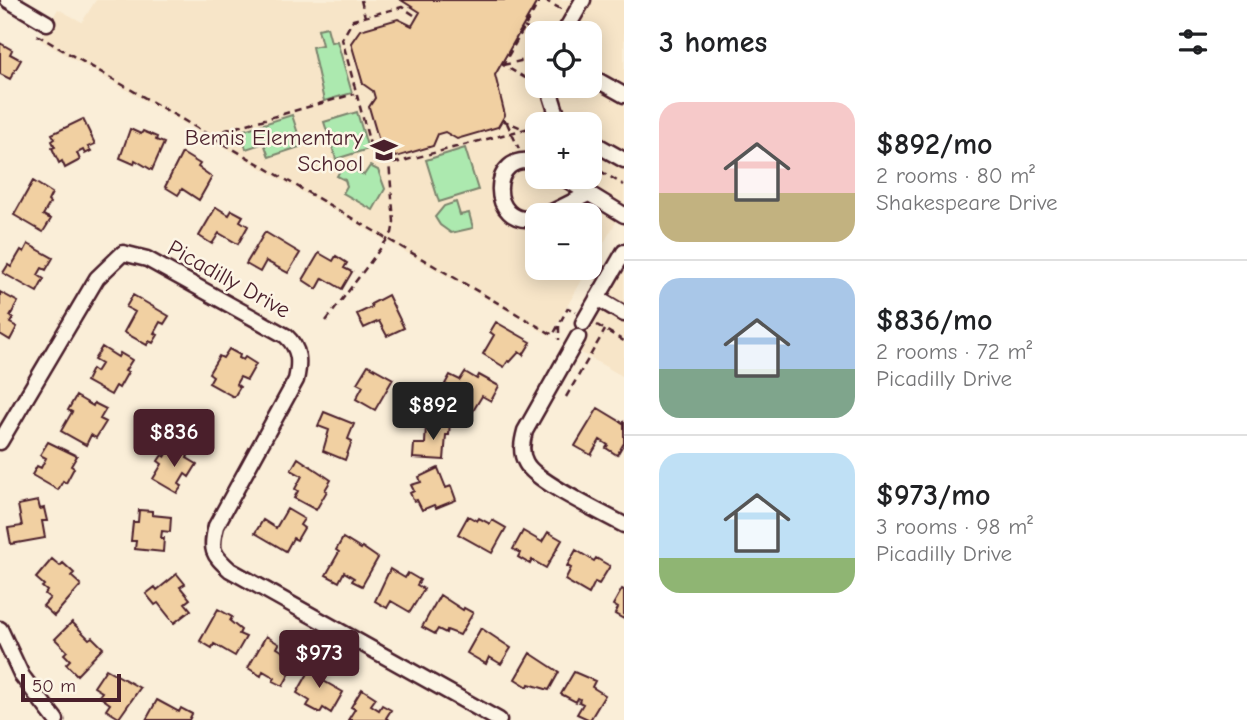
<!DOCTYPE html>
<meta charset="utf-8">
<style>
:root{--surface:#fff;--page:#f6f6f6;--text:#202124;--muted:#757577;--line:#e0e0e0;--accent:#4a1f2b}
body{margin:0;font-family:"Comic Neue",sans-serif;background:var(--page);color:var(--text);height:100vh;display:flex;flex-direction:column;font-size:26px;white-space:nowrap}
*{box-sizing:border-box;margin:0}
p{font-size:23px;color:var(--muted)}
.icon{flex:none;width:38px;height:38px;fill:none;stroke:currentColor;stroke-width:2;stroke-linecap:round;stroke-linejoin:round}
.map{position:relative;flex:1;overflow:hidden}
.drawer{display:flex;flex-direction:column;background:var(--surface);width:623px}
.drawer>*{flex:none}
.controls{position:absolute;left:525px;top:21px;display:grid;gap:14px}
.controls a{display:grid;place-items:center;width:77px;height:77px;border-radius:14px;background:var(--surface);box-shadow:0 4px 18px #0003;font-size:35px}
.scale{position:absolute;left:21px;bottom:18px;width:100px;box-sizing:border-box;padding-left:7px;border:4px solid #4a1f2b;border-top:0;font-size:19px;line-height:24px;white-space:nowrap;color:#4a1f2b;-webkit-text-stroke:5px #fcf5e5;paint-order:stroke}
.price{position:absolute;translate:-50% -60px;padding:0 16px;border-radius:7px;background:var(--accent);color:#fff;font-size:23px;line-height:46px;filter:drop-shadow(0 2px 4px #0008)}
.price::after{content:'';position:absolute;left:50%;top:42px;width:21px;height:16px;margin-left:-10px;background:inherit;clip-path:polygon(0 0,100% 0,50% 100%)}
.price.current{background:#222;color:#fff}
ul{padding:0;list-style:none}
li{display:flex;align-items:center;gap:21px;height:175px;padding:0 35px}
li+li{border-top:2px solid var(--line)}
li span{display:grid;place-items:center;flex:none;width:196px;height:140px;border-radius:21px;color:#555}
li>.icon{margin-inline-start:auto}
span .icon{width:84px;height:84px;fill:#fffc;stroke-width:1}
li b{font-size:30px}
h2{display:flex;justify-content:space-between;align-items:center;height:84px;padding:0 35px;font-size:30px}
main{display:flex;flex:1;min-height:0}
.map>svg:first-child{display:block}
</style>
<main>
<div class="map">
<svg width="624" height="720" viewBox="0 0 624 720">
<rect width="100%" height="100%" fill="#faeed8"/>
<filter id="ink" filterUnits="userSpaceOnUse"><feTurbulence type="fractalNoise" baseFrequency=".0143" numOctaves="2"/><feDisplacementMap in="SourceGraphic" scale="14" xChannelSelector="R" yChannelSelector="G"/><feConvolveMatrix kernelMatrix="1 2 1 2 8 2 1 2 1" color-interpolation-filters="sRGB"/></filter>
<g filter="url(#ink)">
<!-- built -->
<path fill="#f7e5c8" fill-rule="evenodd" d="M 96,0 L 624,0 L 624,208 L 590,267 L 590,215 L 537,215 L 537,268 L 589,268 L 550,336 L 40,40 L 58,9 L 82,22 ZM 537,33 L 590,33 L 590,86 L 537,86 ZM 537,124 L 590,124 L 590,177 L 537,177 Z
M 624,262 L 624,377 L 574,349 Z"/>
<!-- green -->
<path fill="#ace9af" stroke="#7b846d" stroke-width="2" d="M 327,27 L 331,42 L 337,41 L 352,93 L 324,101 L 312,47 L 322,45 L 318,29 Z
M 357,112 L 368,149 L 336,159 L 324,122 Z
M 292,115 L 302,146 L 269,157 L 264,143 L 246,149 L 241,131 Z
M 465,148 L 478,190 L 439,202 L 426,160 Z
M 343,165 L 364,175 L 370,166 L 378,170 L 385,189 L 373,210 L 343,193 L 347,186 L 345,180 L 337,176 Z
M 456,202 L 460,215 L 469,213 L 473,228 L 451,233 L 440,225 L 435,217 L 444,206 Z"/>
<!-- building -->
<path fill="#f1d0a2" stroke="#4a1f2b" stroke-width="2" d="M 401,0 L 538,0 L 495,75 L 505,115 L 498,127 L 457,139 L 445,132 L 438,134 L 433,146 L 396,157 L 381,148 L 369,107 L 375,98 L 373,91 L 363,84 L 351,43 L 360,30 L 398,19 L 412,26 L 420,12 Z
M 0,43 L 12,50 L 10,54 L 21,60 L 10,79 L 0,74 Z
M 83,119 L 95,144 L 88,147 L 91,151 L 85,154 L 83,150 L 77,153 L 80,160 L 65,168 L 62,161 L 59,163 L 52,148 L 55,147 L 52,141 L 55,139 L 52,134 Z
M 130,129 L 141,134 L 143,131 L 157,137 L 156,140 L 164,143 L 152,170 L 135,160 L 134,164 L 120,158 Z
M 182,153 L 200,164 L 198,167 L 212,177 L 199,200 L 182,189 L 178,195 L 165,187 Z
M 33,181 L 52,193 L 48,201 L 50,203 L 43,215 L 51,219 L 43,232 L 14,215 Z
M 216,207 L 229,215 L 232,210 L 243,216 L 240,221 L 248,226 L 238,244 L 219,233 L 212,244 L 199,236 Z
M 265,232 L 300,253 L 288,273 L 266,261 L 260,272 L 246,264 Z
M 28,244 L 53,258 L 46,270 L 42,268 L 38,275 L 44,279 L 37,292 L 3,273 L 8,265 L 11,267 L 21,250 L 24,252 Z
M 319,253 L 333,261 L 336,256 L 347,263 L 344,268 L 352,272 L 342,289 L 323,278 L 317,289 L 303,280 Z
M 0,292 L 18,302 L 10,316 L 13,318 L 10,323 L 17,327 L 10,340 L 0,334 Z
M 133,295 L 169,316 L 164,324 L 160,322 L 154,333 L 158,335 L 153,343 L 149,341 L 147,345 L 124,332 L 135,312 L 126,307 Z
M 388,295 L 404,328 L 387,336 L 379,321 L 364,328 L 357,314 L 372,307 L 371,304 Z
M 496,322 L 531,342 L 523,355 L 519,352 L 510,362 L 508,361 L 504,367 L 483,354 L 494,335 L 490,332 Z
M 102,347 L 118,357 L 120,353 L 132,360 L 125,371 L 128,372 L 119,388 L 116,386 L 111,395 L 86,381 L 92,369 L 96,372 L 101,364 L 94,360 Z
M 229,349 L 240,355 L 239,358 L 243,360 L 245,357 L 256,364 L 247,380 L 240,377 L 236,384 L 240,387 L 234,397 L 209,383 L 213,376 L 209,373 L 219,356 L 223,358 Z
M 368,365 L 393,379 L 375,410 L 356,399 L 363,386 L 357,383 Z
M 465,372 L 477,379 L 479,375 L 499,386 L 491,401 L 482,396 L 473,411 L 450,398 L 454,389 L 445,384 L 450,375 L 460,380 Z
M 76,396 L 93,406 L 94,403 L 106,409 L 100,419 L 106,422 L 96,438 L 91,435 L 86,445 L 61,431 L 72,412 L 68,410 Z
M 598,408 L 623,423 L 624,421 L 624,443 L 617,455 L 606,448 L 608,445 L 600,440 L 591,455 L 575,446 Z
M 324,412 L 354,424 L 348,439 L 352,441 L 345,460 L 323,451 L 329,430 L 318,426 Z
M 434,420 L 450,421 L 449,435 L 446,435 L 444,460 L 413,458 L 414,444 L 425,444 L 426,425 L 434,425 Z
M 48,442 L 77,456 L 71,466 L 74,468 L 66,483 L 63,481 L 58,490 L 32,475 L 37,466 L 41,468 L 46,458 L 40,455 Z
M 172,446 L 188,456 L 187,458 L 197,464 L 189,477 L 185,474 L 179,484 L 182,486 L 177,493 L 153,479 L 162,464 L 158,461 L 162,455 L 165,457 Z
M 298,458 L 331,480 L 325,490 L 327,491 L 316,510 L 294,498 L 298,491 L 295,489 L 302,476 L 291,470 Z
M 438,468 L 446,488 L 451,486 L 456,500 L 436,508 L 434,505 L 422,510 L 417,500 L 414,501 L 410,493 L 414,491 L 411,485 L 421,482 L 419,477 Z
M 38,501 L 40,509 L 44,508 L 47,521 L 42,521 L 45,538 L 11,544 L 8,528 L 22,526 L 18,505 Z
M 287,509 L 304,519 L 300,525 L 304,528 L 297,540 L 293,538 L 286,551 L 255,533 L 263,520 L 276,528 Z
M 139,510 L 152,511 L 152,515 L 171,517 L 170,532 L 162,531 L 161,538 L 164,538 L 163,552 L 135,549 L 136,541 L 131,541 L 133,522 L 138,522 Z
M 468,516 L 477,521 L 479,518 L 490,524 L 492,520 L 506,528 L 492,553 L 458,534 Z
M 523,531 L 542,542 L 548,532 L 562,540 L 546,568 L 532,560 L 530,564 L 518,557 L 520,553 L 513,549 Z
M 343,538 L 361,549 L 362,547 L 378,558 L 362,586 L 352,581 L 354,578 L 344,572 L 339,582 L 326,575 L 339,552 L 336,550 Z
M 576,550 L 594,561 L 596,558 L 610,566 L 599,584 L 595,582 L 589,594 L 565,580 L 571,568 L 567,566 Z
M 52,559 L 60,566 L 63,563 L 74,573 L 71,576 L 81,585 L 54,616 L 43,606 L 50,598 L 45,594 L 47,591 L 42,587 L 44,585 L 36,578 Z
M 390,569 L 405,578 L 408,573 L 420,580 L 417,585 L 424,589 L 410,612 L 391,601 L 387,608 L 375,601 Z
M 177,574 L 185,584 L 180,587 L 190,599 L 185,603 L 191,610 L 174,623 L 158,603 L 155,605 L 146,594 L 155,587 L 157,590 Z
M 622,589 L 624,590 L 624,619 L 615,614 L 618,608 L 613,605 Z
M 440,595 L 463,610 L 464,608 L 473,613 L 460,635 L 447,630 L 446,633 L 438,629 L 435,634 L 422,627 Z
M 218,609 L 232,617 L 230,621 L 241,630 L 239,634 L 246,637 L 235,656 L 214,644 L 212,648 L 200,641 Z
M 72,622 L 89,639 L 92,637 L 103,648 L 77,675 L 66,664 L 70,660 L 64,654 L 67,651 L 55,639 Z
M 481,628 L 511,648 L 501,664 L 489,657 L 486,664 L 467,653 Z
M 266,636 L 279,644 L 277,648 L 290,656 L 288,660 L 295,664 L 283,686 L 273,681 L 275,678 L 263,671 L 261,676 L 248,668 Z
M 530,653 L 559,672 L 549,690 L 529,684 L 528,687 L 515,679 Z
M 315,661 L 328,669 L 322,680 L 343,692 L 331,713 L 323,708 L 320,713 L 307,706 L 310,701 L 297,693 Z
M 106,669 L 140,688 L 119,718 L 106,710 L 110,704 L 99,696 L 102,692 L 94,687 Z
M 574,672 L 595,681 L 592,687 L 605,695 L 590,720 L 577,714 L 583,704 L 579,702 L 580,699 L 578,698 L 576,702 L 561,694 Z
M 362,689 L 376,698 L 371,705 L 379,710 L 382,705 L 391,710 L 386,718 L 389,720 L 348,720 L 355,709 L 351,707 Z
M 157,700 L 179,712 L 181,708 L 192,714 L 189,720 L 146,720 Z"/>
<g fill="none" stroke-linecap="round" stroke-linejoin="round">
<!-- minor casing -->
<g stroke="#4a1f2b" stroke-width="19">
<path id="minor" d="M 8,0 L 47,23
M 564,33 L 583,0
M 590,76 L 624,95
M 548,86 L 560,124
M 590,141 L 624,160
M 537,163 C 488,147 487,230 537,218
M 562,177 L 624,215
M 546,215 L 588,194
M 597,298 L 624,314
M 583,323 L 624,252
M 578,337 L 525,431 C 522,442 520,453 526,463 C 536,482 603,513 624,525
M 0,442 L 97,278 L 123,253 L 147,259 L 286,336 C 300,349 300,362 296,380 L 216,526 C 210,550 212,554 230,570 L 499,720
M 0,629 L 22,676 L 56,720"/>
</g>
<!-- path -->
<path stroke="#4a1f2b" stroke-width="2.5" stroke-dasharray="7 5" stroke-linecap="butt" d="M 361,0 L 365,17
M 544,0 L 563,10
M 414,15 L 402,7 L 353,20 L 342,39 L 372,152 L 389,162 L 395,163 L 537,126
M 524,27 L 537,34
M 37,35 L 553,335 L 568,308 L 576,312
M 503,65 L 534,58
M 537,76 L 527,79 L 503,65 L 540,0
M 535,86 C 531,75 532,62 537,52
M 502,120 L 537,134
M 507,123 L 519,149
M 215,138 L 226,130 L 354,94
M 531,149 L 537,138
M 590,165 L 624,185
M 326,321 L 392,233 L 394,222 L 389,162
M 597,325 L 624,341
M 559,326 L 559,340
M 566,397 L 605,330"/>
<!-- minor -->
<use href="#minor" stroke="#fcf5e5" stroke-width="14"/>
</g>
</g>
<!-- icons -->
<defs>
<g id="school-bare" transform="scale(2.1)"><path d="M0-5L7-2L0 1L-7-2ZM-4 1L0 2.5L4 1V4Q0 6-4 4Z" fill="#4a1f2b" stroke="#fcf5e5" stroke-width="2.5" paint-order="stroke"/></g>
</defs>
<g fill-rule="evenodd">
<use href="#school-bare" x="384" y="150"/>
</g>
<g text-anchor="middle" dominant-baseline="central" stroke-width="5" stroke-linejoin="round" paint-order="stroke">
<!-- poi labels -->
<g font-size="23" fill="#4a1f2b" stroke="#fcf5e5" text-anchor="end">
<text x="363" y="137">Bemis Elementary<tspan x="363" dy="26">School</tspan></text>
</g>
<!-- street labels -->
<g font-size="23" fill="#4a1f2b" stroke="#fcf5e5">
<text transform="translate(229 279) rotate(29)">Picadilly Drive</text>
</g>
</g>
</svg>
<div class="controls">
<a><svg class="icon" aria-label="locate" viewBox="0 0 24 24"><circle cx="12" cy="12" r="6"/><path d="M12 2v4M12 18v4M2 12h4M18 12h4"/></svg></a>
<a>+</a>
<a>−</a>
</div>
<div class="scale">50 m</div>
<b class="price current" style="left:433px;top:442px">$892</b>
<b class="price" style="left:174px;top:469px">$836</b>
<b class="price" style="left:319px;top:690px">$973</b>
</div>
<section class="drawer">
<h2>3 homes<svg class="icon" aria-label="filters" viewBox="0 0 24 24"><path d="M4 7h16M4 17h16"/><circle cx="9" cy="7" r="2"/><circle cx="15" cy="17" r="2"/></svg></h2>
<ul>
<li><span style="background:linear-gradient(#f6c9c9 65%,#c2b280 0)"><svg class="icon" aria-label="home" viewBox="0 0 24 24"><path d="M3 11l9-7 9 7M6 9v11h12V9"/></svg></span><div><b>$892/mo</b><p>2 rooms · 80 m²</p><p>Shakespeare Drive</p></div></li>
<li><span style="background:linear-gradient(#a9c7e8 65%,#7fa58c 0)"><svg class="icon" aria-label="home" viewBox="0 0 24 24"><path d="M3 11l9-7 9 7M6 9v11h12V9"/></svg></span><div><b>$836/mo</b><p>2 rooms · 72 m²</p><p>Picadilly Drive</p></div></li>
<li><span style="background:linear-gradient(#bfe0f5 75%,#8fb573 0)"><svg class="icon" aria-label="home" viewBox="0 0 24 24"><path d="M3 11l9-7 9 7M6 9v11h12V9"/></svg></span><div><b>$973/mo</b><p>3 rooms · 98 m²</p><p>Picadilly Drive</p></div></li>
</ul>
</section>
</main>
